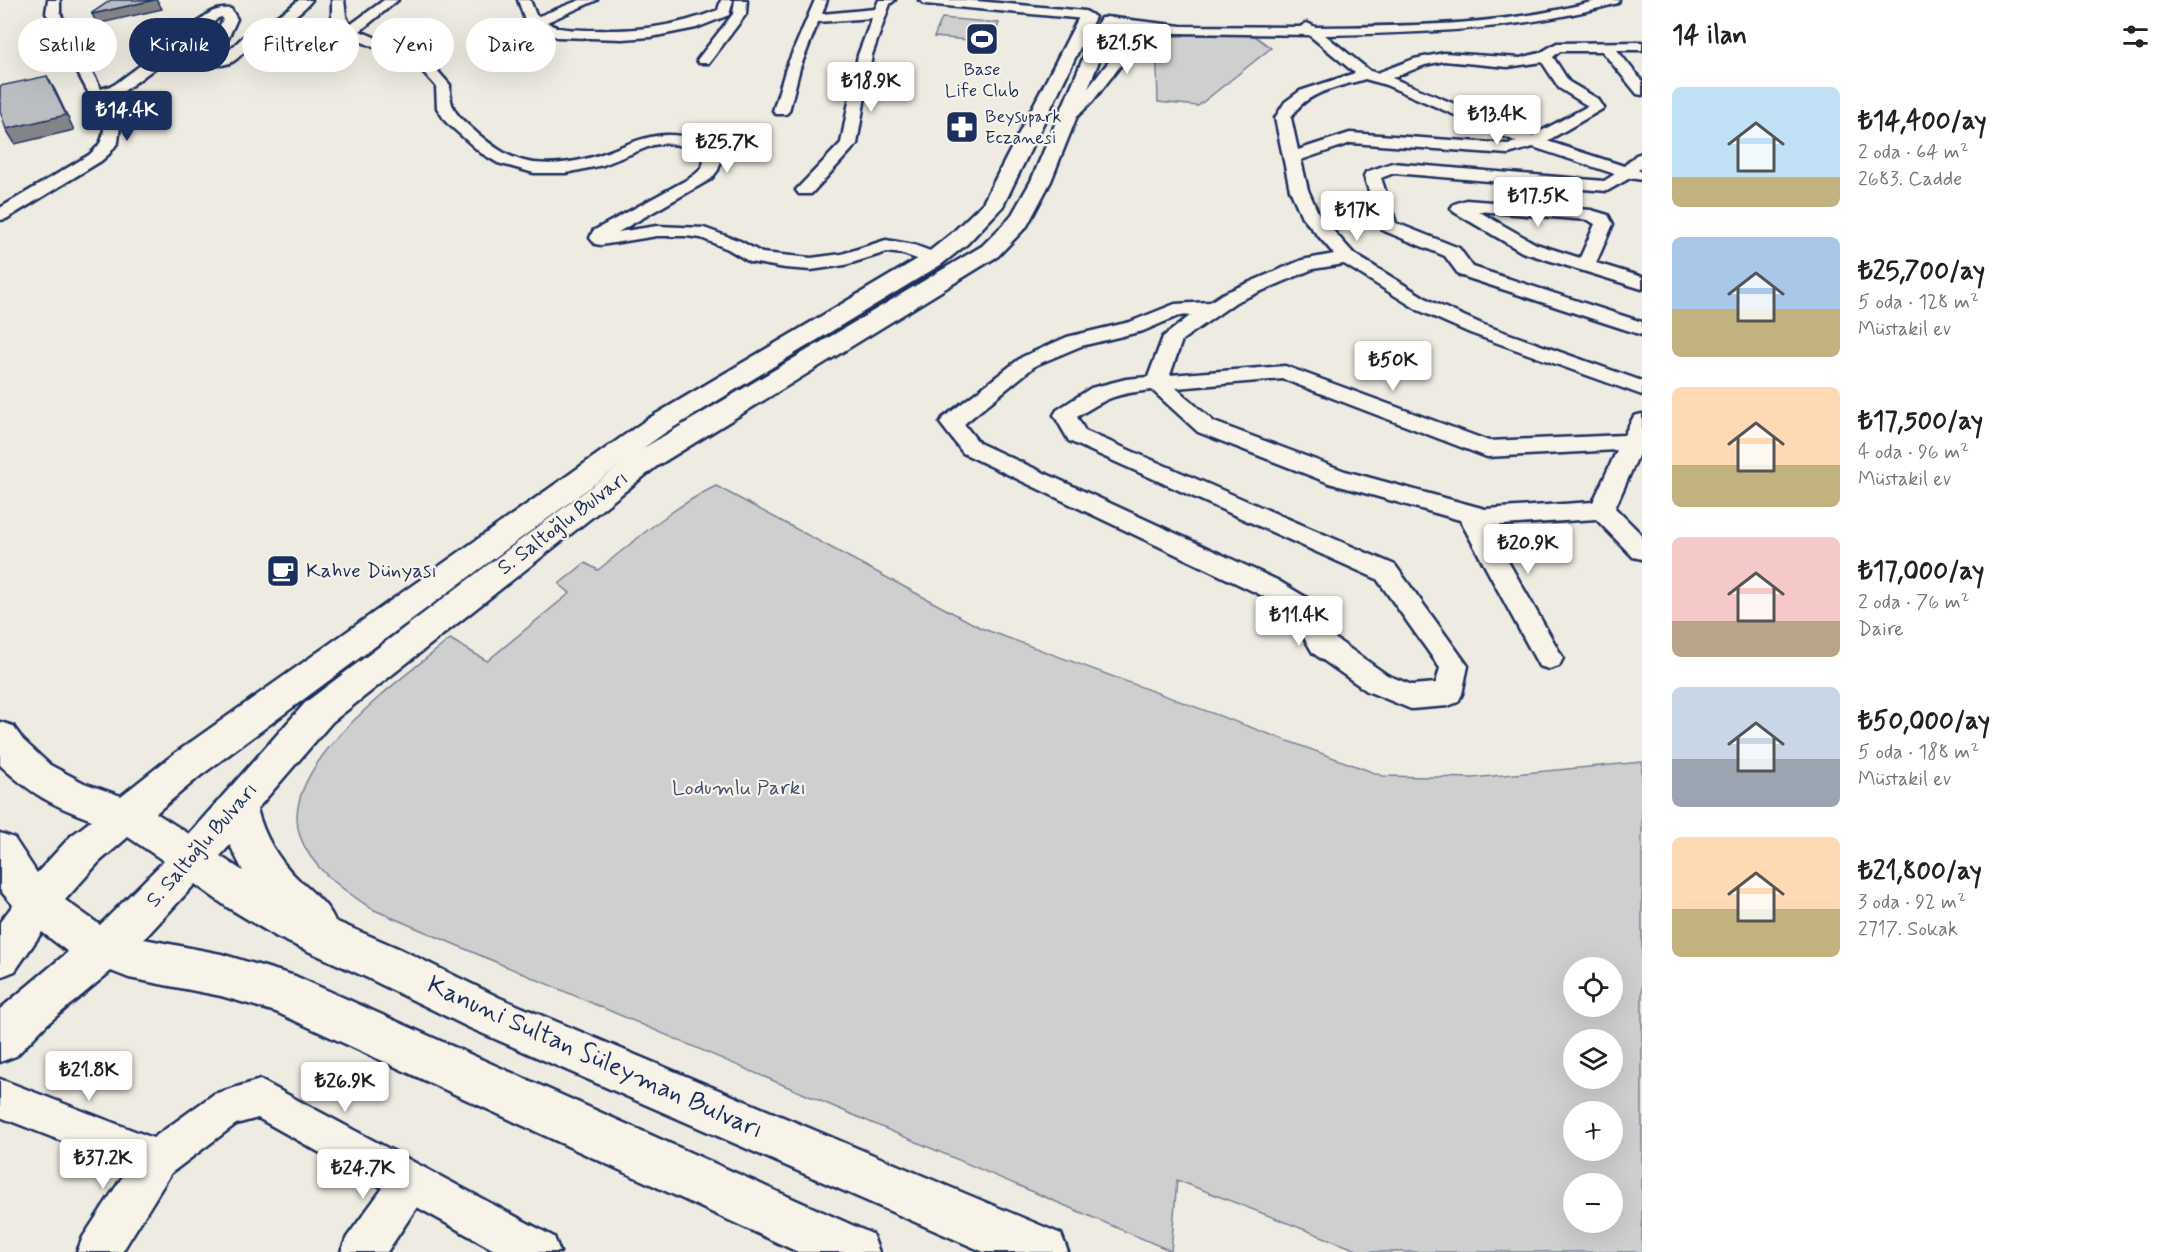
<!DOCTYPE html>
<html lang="tr">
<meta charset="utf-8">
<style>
:root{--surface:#fff;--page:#f6f6f6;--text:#222;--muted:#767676;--accent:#1b2f5e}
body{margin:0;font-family:Mynerve,sans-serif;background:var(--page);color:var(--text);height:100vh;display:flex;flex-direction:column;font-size:22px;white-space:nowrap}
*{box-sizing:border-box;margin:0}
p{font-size:20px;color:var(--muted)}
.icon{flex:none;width:33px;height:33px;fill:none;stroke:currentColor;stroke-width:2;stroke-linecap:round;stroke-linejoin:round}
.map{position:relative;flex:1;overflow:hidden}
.sheet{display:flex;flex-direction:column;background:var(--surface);width:540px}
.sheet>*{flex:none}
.guide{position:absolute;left:18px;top:18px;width:570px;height:54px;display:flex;gap:12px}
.buttons{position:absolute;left:1563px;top:957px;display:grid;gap:12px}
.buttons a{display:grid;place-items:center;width:60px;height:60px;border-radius:50%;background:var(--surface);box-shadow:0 6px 24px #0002;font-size:30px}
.price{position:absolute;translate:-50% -51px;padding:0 14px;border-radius:6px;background:#fff;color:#222;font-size:20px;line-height:39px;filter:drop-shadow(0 2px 3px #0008)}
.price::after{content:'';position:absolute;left:50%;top:36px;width:18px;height:14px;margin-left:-9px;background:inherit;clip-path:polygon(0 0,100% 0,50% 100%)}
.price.active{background:var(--accent);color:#fff}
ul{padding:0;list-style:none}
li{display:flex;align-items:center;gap:18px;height:150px;padding:0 30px}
li span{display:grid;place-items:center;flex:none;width:168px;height:120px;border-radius:9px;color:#555}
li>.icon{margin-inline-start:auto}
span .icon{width:72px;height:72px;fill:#fffc;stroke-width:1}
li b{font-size:26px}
h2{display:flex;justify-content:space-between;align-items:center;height:72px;padding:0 30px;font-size:26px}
.tag{padding:0 21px;border-radius:27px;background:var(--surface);box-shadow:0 6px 24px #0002;font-size:21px;line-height:54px}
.tag.active{background:var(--accent);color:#fff}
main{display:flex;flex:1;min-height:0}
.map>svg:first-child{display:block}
</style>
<main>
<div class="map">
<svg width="1642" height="1252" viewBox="0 0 1642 1252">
<rect width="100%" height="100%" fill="#eeebe2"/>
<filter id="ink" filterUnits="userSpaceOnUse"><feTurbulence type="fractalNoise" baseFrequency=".0167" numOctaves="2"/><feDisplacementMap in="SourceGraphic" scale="12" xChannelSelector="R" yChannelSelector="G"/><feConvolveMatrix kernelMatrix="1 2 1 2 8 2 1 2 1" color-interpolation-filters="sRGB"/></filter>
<g filter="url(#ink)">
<!-- green -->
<path fill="#cfcfcf" stroke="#757f96" stroke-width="1.5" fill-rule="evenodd" d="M 942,18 L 999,23 L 992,42 L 934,37 Z
M 1193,31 L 1252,34 L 1271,48 L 1198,106 L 1158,102 L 1156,40 L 1163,36 L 1183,36 L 1185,33 Z
M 716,486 L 981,628 L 1383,776 L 1472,778 L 1642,762 L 1642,1252 L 1362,1252 L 1177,1180 L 1171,1251 L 372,909 C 344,890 311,869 300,836 C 276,765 404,678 450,639 L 487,661 L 570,593 L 559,584 L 585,563 L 598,570 C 636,540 672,507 716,486 ZM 1574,968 L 1612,968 L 1612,1006 L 1574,1006 ZM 1574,1040 L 1612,1040 L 1612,1078 L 1574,1078 ZM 1574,1112 L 1612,1112 L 1612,1150 L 1574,1150 ZM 1574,1184 L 1612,1184 L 1612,1222 L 1574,1222 Z"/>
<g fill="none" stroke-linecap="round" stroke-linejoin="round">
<!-- minor casing -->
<g stroke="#1b2f5e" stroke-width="5">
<path id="minor" d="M 48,0 L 60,0 L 60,13 L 101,89 L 114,85 L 196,24 C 206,14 216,7 231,9 L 237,19 L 220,56 L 224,55 L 243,37 L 288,9 L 299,0 L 312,0 C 296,20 271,28 251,44 C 245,50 238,60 230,63 C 220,66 211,67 205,58 L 223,19 L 222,17 L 218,18 L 206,30 L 124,91 L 106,97 L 120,126 L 118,142 L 109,154 L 101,161 L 6,219 L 0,220 L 0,208 L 89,155 C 101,145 106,136 103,120 L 46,13 Z
M 332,0 L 344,0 L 346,16 L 350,25 L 384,0 L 398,0 L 360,31 L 428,60 L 450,85 C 449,112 459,117 478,134 C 495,148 511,160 534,163 C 552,165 571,163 589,158 C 628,147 652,126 695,139 C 708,142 717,148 721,161 L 718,170 L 711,179 L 618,232 L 657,226 L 704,228 L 740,241 L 762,253 L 811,258 L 842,254 L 886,240 L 914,245 L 941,255 L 943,259 L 941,263 L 934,265 L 903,254 L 887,252 L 845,265 L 811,270 L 785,268 L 750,262 L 728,249 L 701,238 L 686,236 L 657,236 L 601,245 L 595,244 L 590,238 L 593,231 L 690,178 C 699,172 706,167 703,155 L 691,147 L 666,143 L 653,145 L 603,165 L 566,173 L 534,173 L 498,163 L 481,153 L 446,122 L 437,108 L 436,86 L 418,66 L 341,33 L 332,16 Z
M 518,0 L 530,0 L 536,15 L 539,16 L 580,0 L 597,0 L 547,22 C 559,31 573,29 587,30 C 636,31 672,28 718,10 L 721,0 L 733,0 L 729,15 L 696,28 L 651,37 L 622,39 L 557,37 L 543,32 L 525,20 Z
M 735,0 L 747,0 L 746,14 L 709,63 L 699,63 L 697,60 L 733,14 Z
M 815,0 L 827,0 L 822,14 L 875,9 L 879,0 L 895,0 L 890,4 L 872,55 L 857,144 L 811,194 L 799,194 L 796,190 L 841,143 L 858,55 L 872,18 L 818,22 L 800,68 L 789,111 L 786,114 L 776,114 L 773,111 L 786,68 Z
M 919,0 L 966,0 L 1085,11 L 1092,15 L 1085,19 L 925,4 Z
M 1599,0 L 1619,0 L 1618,3 C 1522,30 1424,33 1325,35 L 1370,71 L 1377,73 L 1414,59 L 1444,53 L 1520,58 L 1540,53 L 1557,43 L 1642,42 L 1642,50 L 1617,50 L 1642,81 L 1642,95 L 1637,94 L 1602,51 L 1560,51 L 1553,57 L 1569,82 L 1598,99 L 1604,108 L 1547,141 L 1624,166 L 1636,155 L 1642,153 L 1642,167 L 1638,170 L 1642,172 L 1642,180 L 1630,178 L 1607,191 L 1394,173 L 1381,178 L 1396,223 L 1459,248 L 1473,267 L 1642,322 L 1642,335 L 1459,275 L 1445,256 L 1382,230 L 1364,176 L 1366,172 L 1392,163 L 1604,181 L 1615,174 L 1533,147 L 1508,154 L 1351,143 L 1301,160 L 1308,190 L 1319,215 L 1354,254 L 1432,302 L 1484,325 L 1642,381 L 1642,395 L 1470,333 L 1418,310 L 1344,264 L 1313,269 L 1236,302 L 1182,340 L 1170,375 L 1285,366 L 1489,441 L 1624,435 L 1634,416 L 1642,414 L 1642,447 L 1615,508 L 1642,535 L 1642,559 L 1633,557 L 1596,519 L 1488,526 L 1563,658 L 1559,666 L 1549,669 L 1539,666 L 1460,520 L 1329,483 L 1198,432 L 1152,390 C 1115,394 1108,397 1077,417 L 1085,431 L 1395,565 L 1468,666 L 1462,694 L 1458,702 L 1448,706 L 1411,709 L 1367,691 L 1313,653 L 1289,612 L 1259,594 L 963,453 L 940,423 L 943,418 L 1022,357 L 1067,337 L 1130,322 L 1175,304 L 1210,302 L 1222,294 L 1302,260 L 1334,254 L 1302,217 L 1290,190 L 1275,118 L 1285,102 L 1300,91 L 1355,73 L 1309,35 L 1175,33 L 1157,38 L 1131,52 L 1092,102 L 1069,124 L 1059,124 L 1056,121 L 1059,118 L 1082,96 L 1121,46 L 1149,31 L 1106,23 L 1104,20 L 1106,17 L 1181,26 L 1300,27 L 1307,23 L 1315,27 C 1410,26 1507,26 1599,0 ZM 1444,61 L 1508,67 L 1542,62 L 1559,88 L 1588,106 L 1532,136 L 1392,78 L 1425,65 ZM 1365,79 L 1386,85 L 1517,142 L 1508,144 L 1350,133 L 1298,150 L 1291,118 C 1304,92 1339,87 1365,79 ZM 1191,315 L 1163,337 L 1148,377 L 1126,379 L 1091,388 L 1057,410 L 1054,415 L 1069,441 L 1377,579 L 1440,668 L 1436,683 L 1412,685 L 1387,675 L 1333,637 L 1307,598 L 1277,580 L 979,443 L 964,424 L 1036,365 L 1081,346 L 1143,331 L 1178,316 ZM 1283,379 L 1487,457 L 1617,450 L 1593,502 L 1485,509 L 1345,471 L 1214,422 L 1176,388 Z
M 1466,200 L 1591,210 L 1608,215 L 1613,224 L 1596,263 L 1642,277 L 1642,289 L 1522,252 L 1454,212 L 1451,208 L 1454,204 ZM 1478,211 L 1588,220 L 1595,224 L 1580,258 L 1536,244 Z
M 0,1079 L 153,1138 L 214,1094 L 260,1080 L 554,1237 L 560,1252 L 498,1252 L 417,1207 L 387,1252 L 341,1252 L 347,1237 L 383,1188 L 258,1118 L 236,1124 L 171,1173 L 122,1252 L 77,1252 L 83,1237 L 129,1167 L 0,1117 Z"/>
</g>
<!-- major casing -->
<g stroke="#1b2f5e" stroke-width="5">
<path id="major" d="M 1087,12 L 1095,17 L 1003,206 L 967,244 L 942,264 L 666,432 L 642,449 L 982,246 L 1010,218 L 1031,181 L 1099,21 L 1101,18 L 1113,18 L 1115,21 L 1051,181 L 1027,226 L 998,256 L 657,466 L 332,722 L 257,809 C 264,836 278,860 298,879 C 312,893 327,902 335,921 L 400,949 L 500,998 L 1061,1234 L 1068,1252 L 984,1252 L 470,1028 L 370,979 L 277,937 L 227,907 L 195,884 L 144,939 L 221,954 L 295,976 L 872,1234 L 879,1252 L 798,1252 L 276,1012 L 221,996 L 129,978 L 111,971 L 47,1024 L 16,1056 L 0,1062 L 0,1009 L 68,952 L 42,932 L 15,971 L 0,977 L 0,922 L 13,905 L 0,890 L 0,833 L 14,838 L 37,873 L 71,836 L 92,820 C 52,805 31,794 0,765 L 0,722 L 13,726 L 23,740 L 50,765 L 84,783 L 121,796 L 174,754 L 646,420 L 926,254 L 951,234 L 983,203 L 1079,17 ZM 620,465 L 306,702 L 189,834 L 156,813 L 200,776 ZM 128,837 L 164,861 L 100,925 L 65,900 L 99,862 ZM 230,845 L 243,871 L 220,856 Z"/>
</g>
<!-- minor -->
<use href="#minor" fill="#f7f3e8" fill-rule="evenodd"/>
<!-- major -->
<use href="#major" fill="#f7f3e8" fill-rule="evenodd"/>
</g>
<!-- shaded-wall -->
<path fill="#828488" stroke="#1b2f5e" stroke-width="1.5" d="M 154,0 L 157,0 L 162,9 L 97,24 L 92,14 Z
M 47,76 L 55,90 L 74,130 L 15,144 L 6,129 Z"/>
<!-- building -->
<path fill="#babdc2" stroke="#1b2f5e" stroke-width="1.5" d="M 111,0 L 154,0 L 92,14 L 92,13 Z
M 47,76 L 66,115 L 6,129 L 0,111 L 0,86 Z"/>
</g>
<!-- icons -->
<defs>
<g id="stadium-square" transform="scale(1.725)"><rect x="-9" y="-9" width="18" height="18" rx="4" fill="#1b2f5e" stroke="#f7f3e8"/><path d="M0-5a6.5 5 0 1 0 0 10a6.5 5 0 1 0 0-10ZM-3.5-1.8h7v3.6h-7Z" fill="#fff"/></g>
<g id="pharmacy-square" transform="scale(1.725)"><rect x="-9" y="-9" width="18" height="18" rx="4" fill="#1b2f5e" stroke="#f7f3e8"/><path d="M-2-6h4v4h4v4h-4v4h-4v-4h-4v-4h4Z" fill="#fff"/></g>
<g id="cafe-square" transform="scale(1.725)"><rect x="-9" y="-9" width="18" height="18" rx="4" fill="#1b2f5e" stroke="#f7f3e8"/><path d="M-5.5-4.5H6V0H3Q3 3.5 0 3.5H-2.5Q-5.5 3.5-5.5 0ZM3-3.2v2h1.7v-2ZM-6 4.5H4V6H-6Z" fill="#fff"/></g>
</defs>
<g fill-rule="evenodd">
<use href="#stadium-square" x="982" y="39"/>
<use href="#pharmacy-square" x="962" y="127"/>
<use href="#cafe-square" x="283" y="571"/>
</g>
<g text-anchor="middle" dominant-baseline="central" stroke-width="4.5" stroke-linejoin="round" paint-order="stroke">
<!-- far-poi labels -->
<g font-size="18" fill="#1b2f5e" stroke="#f7f3e8">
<text x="982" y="70">Base<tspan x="982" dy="21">Life Club</tspan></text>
<text x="985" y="117" text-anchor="start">Beysupark<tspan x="985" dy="21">Eczanesi</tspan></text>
</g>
<!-- street labels -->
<g font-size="21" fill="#1b2f5e" stroke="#f7f3e8">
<text transform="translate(563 523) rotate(-37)">S. Saltoğlu Bulvarı</text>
<text transform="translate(202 845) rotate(-49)">S. Saltoğlu Bulvarı</text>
</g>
<!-- poi labels -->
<g font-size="21" fill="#1b2f5e" stroke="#f7f3e8" text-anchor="start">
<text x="306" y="571">Kahve Dünyası</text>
</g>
<!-- park labels -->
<g font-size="21" fill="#3f4f75" stroke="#f7f3e8">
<text x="739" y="788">Lodumlu Parkı</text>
</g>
<!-- near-street labels -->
<g font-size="26" fill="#1b2f5e" stroke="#f7f3e8">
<text transform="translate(595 1058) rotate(24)">Kanuni Sultan Süleyman Bulvarı</text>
</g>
</g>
</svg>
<div class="buttons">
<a><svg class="icon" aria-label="locate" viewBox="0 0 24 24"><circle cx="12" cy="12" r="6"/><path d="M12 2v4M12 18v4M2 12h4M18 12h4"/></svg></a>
<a><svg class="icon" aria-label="layers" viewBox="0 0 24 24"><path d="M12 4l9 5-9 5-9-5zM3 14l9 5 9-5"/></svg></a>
<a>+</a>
<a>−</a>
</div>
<b class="price" style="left:1127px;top:75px">₺21.5K</b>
<b class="price" style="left:871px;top:113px">₺18.9K</b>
<b class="price active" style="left:127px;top:142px">₺14.4K</b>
<b class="price" style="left:1497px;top:146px">₺13.4K</b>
<b class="price" style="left:727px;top:174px">₺25.7K</b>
<b class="price" style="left:1538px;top:228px">₺17.5K</b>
<b class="price" style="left:1357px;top:242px">₺17K</b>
<b class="price" style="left:1393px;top:392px">₺50K</b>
<b class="price" style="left:1528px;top:575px">₺20.9K</b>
<b class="price" style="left:1299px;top:647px">₺11.4K</b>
<b class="price" style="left:89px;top:1102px">₺21.8K</b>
<b class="price" style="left:345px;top:1113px">₺26.9K</b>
<b class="price" style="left:103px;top:1190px">₺37.2K</b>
<b class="price" style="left:363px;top:1200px">₺24.7K</b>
<div class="guide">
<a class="tag">Satılık</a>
<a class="tag active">Kiralık</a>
<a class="tag">Filtreler</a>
<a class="tag">Yeni</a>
<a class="tag">Daire</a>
</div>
</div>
<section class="sheet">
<h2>14 ilan<svg class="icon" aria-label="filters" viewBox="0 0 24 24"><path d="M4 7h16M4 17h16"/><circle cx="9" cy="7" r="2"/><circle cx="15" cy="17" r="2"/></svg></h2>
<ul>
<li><span style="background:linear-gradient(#bfe0f5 75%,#c2b280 0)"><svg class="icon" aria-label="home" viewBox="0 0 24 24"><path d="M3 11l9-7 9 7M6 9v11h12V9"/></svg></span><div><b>₺14,400/ay</b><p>2 oda · 64 m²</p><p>2683. Cadde</p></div></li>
<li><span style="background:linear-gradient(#a9c7e8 60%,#c2b280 0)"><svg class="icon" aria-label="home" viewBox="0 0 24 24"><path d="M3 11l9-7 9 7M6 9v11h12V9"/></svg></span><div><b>₺25,700/ay</b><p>5 oda · 128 m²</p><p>Müstakil ev</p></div></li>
<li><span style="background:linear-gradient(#ffd9b3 65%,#c2b280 0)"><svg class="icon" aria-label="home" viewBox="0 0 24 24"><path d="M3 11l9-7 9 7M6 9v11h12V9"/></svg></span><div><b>₺17,500/ay</b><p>4 oda · 96 m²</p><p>Müstakil ev</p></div></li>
<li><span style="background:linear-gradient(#f6c9c9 70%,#b9a48a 0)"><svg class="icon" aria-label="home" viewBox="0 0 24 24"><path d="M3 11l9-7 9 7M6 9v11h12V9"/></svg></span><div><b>₺17,000/ay</b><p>2 oda · 76 m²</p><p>Daire</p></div></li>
<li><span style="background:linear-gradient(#c9d6e8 60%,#9aa5b1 0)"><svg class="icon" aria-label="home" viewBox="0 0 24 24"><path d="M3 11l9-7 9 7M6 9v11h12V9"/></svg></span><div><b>₺50,000/ay</b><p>5 oda · 188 m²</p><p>Müstakil ev</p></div></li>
<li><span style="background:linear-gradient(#ffd9b3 60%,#c2b280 0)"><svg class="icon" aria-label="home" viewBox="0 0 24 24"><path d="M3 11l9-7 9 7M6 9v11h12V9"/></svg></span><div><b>₺21,800/ay</b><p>3 oda · 92 m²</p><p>2717. Sokak</p></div></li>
</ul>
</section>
</main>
